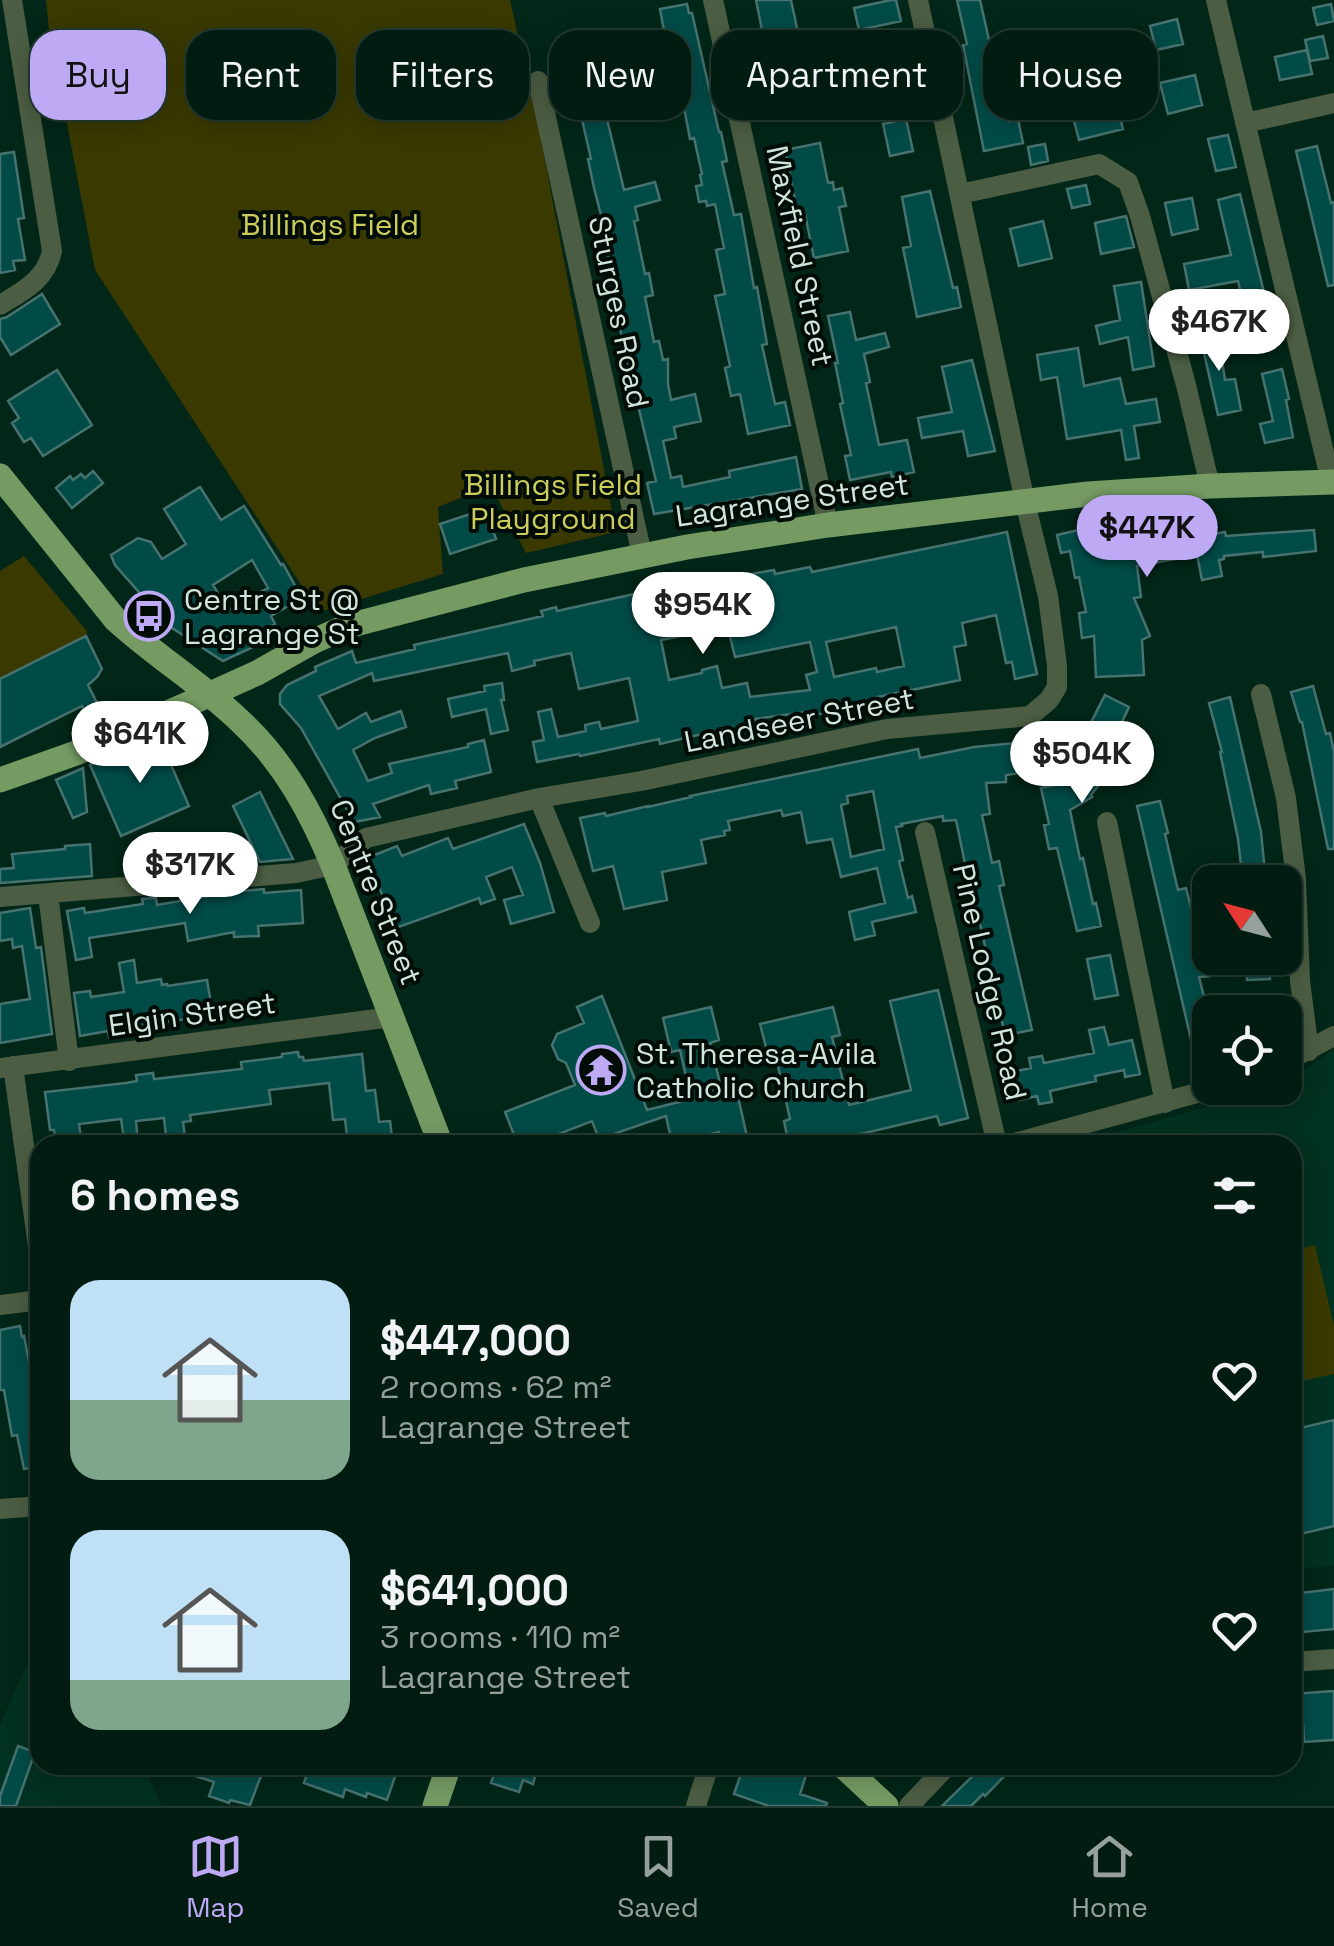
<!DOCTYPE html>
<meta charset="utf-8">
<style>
:root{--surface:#021c12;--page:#102920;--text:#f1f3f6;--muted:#96a19f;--line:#233a32;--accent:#bea9f5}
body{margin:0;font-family:"Space Grotesk",sans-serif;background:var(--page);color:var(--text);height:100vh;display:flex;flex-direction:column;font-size:38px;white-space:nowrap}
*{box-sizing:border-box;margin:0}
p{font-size:32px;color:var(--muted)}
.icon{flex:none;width:55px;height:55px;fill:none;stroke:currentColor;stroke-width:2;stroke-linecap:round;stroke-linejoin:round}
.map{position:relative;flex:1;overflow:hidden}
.details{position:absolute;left:30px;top:1135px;width:1272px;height:640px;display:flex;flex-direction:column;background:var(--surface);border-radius:30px;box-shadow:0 5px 25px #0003,0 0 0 2px var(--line)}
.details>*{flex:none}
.hud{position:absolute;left:30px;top:30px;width:1275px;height:90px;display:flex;gap:20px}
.needle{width:65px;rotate:306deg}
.buttons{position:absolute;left:1192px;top:865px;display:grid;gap:20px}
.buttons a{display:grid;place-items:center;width:110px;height:110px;border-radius:20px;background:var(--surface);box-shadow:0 5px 25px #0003,0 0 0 2px var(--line);font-size:50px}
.price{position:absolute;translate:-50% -85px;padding:0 22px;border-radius:35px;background:#fff;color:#222;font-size:32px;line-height:65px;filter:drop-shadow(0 2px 5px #0008)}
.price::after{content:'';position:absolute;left:50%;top:60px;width:30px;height:22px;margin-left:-15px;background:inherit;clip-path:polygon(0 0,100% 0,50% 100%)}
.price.active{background:var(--accent);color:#111}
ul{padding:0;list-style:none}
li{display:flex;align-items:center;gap:30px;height:250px;padding:0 40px}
li span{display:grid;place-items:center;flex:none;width:280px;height:200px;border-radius:30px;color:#555}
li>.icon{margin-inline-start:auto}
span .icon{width:120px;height:120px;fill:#fffc;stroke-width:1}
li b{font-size:42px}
h2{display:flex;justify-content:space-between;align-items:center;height:120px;padding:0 40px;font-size:42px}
.tag{padding:0 35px;border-radius:30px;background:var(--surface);box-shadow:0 5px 25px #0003,0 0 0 2px var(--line);font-size:35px;line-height:90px}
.tag.active{background:var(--accent);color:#111}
.tab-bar{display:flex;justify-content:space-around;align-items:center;height:140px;border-top:2px solid var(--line);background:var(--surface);font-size:28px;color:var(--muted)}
.tab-bar a{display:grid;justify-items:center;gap:5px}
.tab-bar .active{color:var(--accent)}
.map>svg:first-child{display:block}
</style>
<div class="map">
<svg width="1334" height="1806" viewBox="0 0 1334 1806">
<rect width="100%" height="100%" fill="#022618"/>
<!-- built -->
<path fill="#013120" d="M 1334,1049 L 1334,1566 L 1293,1569 L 1292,1145 L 1072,1145 L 1274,1088 L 1285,1088 L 1285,1084 Z
M 37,1641 L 40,1642 L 40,1765 L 143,1765 L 162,1806 L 0,1806 L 0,1725 Z"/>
<!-- green -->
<path fill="#393900" d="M 46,0 L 510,0 L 541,140 L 616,532 L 526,553 L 491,486 L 438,507 L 443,574 L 319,612 L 95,270 L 49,30 Z
M 24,556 L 87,631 L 86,636 L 0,679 L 0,571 Z
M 1315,1245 L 1334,1326 L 1334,1374 L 1293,1383 L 1293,1250 Z"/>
<!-- building -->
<path fill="#014b47" stroke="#46726f" stroke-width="2.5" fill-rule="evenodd" d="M 756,0 L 791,0 L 800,42 L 766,50 Z
M 891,0 L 896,0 L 901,21 L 859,30 L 854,8 Z
M 957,0 L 980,0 L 989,40 L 998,38 L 1005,71 L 1030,66 L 1034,82 L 1002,88 L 1009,121 L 1018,119 L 1023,143 L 984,151 L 963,45 L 967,44 Z
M 687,4 L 689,13 L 692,13 L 719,132 L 721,132 L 727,161 L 722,162 L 734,215 L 741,214 L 754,288 L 757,287 L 761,309 L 767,344 L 762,345 L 775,404 L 785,402 L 790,425 L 748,434 L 740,394 L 731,396 L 725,368 L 730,366 L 715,296 L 725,294 L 716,250 L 724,248 L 715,204 L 707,206 L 706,201 L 699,202 L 696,186 L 702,185 L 700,175 L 702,174 L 694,138 L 690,139 L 683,102 L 651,108 L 647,92 L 674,86 L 660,9 Z
M 1331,4 L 1334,21 L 1317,25 L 1313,8 Z
M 1177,19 L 1183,44 L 1156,50 L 1150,26 Z
M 853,34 L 858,62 L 839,66 L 833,38 Z
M 1323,36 L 1328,58 L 1310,61 L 1305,40 Z
M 1307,50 L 1312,74 L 1280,80 L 1275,57 Z
M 602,59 L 615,117 L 607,119 L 624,190 L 655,182 L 660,200 L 635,207 L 638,220 L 634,221 L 645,274 L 649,273 L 653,295 L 645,297 L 654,342 L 659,341 L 663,360 L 668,359 L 668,384 L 671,400 L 695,394 L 701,421 L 674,427 L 676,438 L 663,441 L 671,478 L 681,476 L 683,487 L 730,477 L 729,471 L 796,457 L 802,489 L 654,514 L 647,483 L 656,481 L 616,312 L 622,310 L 612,262 L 609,263 L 604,238 L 607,238 L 594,188 L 588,159 L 591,159 L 580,111 L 587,109 L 578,64 Z
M 902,59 L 908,84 L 871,92 L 866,67 Z
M 1195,75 L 1202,105 L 1168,114 L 1160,83 Z
M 812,79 L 817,106 L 795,111 L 793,104 L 778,107 L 774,91 L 790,87 L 790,84 Z
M 1118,110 L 1123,129 L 1079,140 L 1074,121 Z
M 906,119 L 913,151 L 890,156 L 883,124 Z
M 1228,135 L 1236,167 L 1216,171 L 1208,139 Z
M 820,143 L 828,183 L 833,182 L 834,190 L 842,188 L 846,206 L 839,207 L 848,251 L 814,258 L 805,214 L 798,216 L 785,150 Z
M 1045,144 L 1048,161 L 1031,165 L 1028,147 Z
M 1317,146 L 1331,203 L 1334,202 L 1334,285 L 1328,286 L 1296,151 Z
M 14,152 L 24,218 L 18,219 L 25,260 L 13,261 L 15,270 L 0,273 L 0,154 Z
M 1086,185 L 1090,204 L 1072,208 L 1067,189 Z
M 930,191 L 953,288 L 957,287 L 961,307 L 917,317 L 903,248 L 911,246 L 902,197 Z
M 1240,194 L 1276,342 L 1254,347 L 1238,281 L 1189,290 L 1184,264 L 1231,255 L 1218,200 Z
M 1192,198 L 1198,229 L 1172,235 L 1165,203 Z
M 1126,216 L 1134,247 L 1101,254 L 1095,223 Z
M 1043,221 L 1052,258 L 1019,266 L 1010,229 Z
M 1141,282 L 1154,366 L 1133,370 L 1128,337 L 1100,344 L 1096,326 L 1120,320 L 1114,286 Z
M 42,294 L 60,324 L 11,355 L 0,337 L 0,319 L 7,317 Z
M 850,312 L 856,340 L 885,333 L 889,347 L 864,354 L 870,382 L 866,383 L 879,445 L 907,440 L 914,472 L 892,477 L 891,472 L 850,480 L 845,456 L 851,455 L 840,404 L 843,403 L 835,363 L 838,363 L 828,316 Z
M 1217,327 L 1225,380 L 1235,379 L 1241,410 L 1218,415 L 1199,331 Z
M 1078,348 L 1084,386 L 1120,378 L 1126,404 L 1156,399 L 1160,422 L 1134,426 L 1139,458 L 1126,460 L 1121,430 L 1067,439 L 1057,377 L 1041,380 L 1037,355 Z
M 972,360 L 995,451 L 968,456 L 963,431 L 922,438 L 918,418 L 952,412 L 942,367 Z
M 1282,369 L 1289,399 L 1286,400 L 1293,437 L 1265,443 L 1260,424 L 1273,421 L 1262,374 Z
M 57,370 L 92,425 L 43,456 L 31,438 L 24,442 L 12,423 L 19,418 L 8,401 Z
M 93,471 L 103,483 L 72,508 L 56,488 L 70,476 L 73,480 L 81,474 L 85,478 Z
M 200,487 L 221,520 L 244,506 L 281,565 L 283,564 L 302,598 L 271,616 L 275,624 L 246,640 L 251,648 L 223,661 L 169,626 L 115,565 L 111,555 L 138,538 L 151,542 L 162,559 L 186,544 L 164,509 ZM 252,560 L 268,588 L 228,610 L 213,585 Z
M 485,509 L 496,539 L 450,554 L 440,524 Z
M 1122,520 L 1126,541 L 1179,532 L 1181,540 L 1225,532 L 1226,536 L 1314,530 L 1316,551 L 1263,557 L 1263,552 L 1224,556 L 1224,559 L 1219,560 L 1222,576 L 1202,580 L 1197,555 L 1137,566 L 1141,597 L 1134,598 L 1150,636 L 1142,640 L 1144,675 L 1096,677 L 1094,636 L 1082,638 L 1079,613 L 1086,612 L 1079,577 L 1075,578 L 1070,551 L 1061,553 L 1057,535 Z
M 1007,532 L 1037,674 L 1015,679 L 1012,662 L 1006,663 L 996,615 L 962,623 L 966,645 L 954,647 L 960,680 L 873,698 L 874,702 L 815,715 L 814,711 L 755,719 L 756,722 L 746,724 L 747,729 L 733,732 L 732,727 L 660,744 L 659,739 L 580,756 L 579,754 L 537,762 L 533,742 L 544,740 L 538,712 L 551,709 L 558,737 L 586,731 L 585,725 L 599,722 L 601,729 L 638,721 L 629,678 L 579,689 L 571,653 L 534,661 L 535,665 L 512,671 L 508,653 L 374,681 L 372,673 L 319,696 L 338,729 L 366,713 L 371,722 L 401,711 L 406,727 L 375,738 L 353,750 L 368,781 L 392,773 L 389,764 L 468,747 L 468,744 L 484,740 L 491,772 L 455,781 L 457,788 L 431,794 L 429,785 L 373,804 L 380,817 L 354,822 L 301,728 L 280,704 L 280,694 L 287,685 L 316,671 L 315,667 L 352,651 L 356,663 L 415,649 L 414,645 L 543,616 L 541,611 L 556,607 L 557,611 L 648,591 L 774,570 L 775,574 L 810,567 L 812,572 ZM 896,627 L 904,666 L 877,672 L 876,668 L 834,677 L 826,642 ZM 722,628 L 728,628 L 735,657 L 810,642 L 817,672 L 806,675 L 810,690 L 750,697 L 747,683 L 722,688 L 717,666 L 702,670 L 702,673 L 669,680 L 661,640 Z
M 86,636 L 102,669 L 97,677 L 88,685 L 101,711 L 88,718 L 82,706 L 0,747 L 0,679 Z
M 502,683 L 504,700 L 501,700 L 508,730 L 491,734 L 486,709 L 452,717 L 448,699 L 485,691 L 484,686 Z
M 1313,686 L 1326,734 L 1330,733 L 1334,752 L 1334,849 L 1328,849 L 1302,722 L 1300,722 L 1291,692 Z
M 1105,695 L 1129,707 L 1107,754 L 1117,762 L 1091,795 L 1092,797 L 1070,810 L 1080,859 L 1083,858 L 1093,904 L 1096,903 L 1101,926 L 1077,931 L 1057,848 L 1049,849 L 1044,825 L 1049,824 L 1041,788 L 1094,777 L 1067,755 L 1086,732 Z
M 1230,697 L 1261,832 L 1265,872 L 1242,874 L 1238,839 L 1220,752 L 1222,752 L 1209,703 Z
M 158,735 L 189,806 L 121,836 L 90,765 Z
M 1045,740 L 1049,769 L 1006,775 L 1006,782 L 986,783 L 990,814 L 982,815 L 992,863 L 999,861 L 1004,885 L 999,886 L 1032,1030 L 1005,1035 L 974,897 L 972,898 L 956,820 L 943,821 L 943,816 L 901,824 L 902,826 L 896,827 L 903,860 L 899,861 L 908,898 L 912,896 L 916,912 L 872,922 L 875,935 L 855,940 L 849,912 L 885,903 L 877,868 L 841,877 L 832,839 L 807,843 L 801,812 L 783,816 L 781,810 L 728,821 L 730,830 L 724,831 L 725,835 L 701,840 L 706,863 L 662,872 L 667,900 L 624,909 L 613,866 L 593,871 L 580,818 L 605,813 L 606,816 L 648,806 L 648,807 L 691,797 L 690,796 L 918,749 L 920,758 L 974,747 ZM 873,791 L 884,849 L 851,857 L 841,805 L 848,803 L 847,796 Z
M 83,768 L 87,812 L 73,818 L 56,780 Z
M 260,792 L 293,859 L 260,862 L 233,806 Z
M 1160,801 L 1168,833 L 1165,834 L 1178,890 L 1186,888 L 1192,912 L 1207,909 L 1210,928 L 1210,976 L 1199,977 L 1208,1013 L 1210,1013 L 1210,1053 L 1195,1057 L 1137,806 Z
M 524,824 L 540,863 L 554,912 L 511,924 L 504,900 L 523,895 L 512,867 L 486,877 L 495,899 L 481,904 L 479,898 L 396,928 L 367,858 L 397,846 L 402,856 L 448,838 L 453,849 Z
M 90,844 L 92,876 L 0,883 L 0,869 L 14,868 L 12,854 L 65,849 L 65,846 Z
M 264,889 L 264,893 L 301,890 L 303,923 L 258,926 L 259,936 L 234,937 L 234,932 L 188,941 L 185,923 L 122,933 L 89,938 L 92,957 L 76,960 L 67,911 L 84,908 L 85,913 L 143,904 L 142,899 L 156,898 L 157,905 L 231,892 Z
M 30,908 L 36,948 L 41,947 L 52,1034 L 0,1043 L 0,1004 L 30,999 L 22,946 L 13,948 L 12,939 L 0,941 L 0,913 Z
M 1110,955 L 1118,995 L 1095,999 L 1087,959 Z
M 1246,958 L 1269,958 L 1270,979 L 1247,980 Z
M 134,960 L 137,983 L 161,979 L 162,985 L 167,984 L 168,986 L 207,980 L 213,1015 L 128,1028 L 129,1033 L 109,1037 L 108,1031 L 80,1036 L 74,993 L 90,991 L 91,997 L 124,992 L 119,963 Z
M 938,990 L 968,1118 L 940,1125 L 937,1116 L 814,1145 L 789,1145 L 784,1121 L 790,1119 L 775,1053 L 768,1055 L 760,1024 L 833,1007 L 840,1035 L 832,1037 L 849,1105 L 911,1090 L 890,1001 Z
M 602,996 L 647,1110 L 691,1099 L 680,1050 L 671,1052 L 663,1018 L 711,1007 L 719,1040 L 710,1043 L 722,1091 L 736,1088 L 748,1141 L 722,1145 L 719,1132 L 672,1143 L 666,1116 L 599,1139 L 592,1121 L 538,1142 L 539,1145 L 518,1145 L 505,1112 L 575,1085 L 566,1063 L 558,1059 L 552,1045 L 557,1034 L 584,1023 L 577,1007 Z
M 1104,1027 L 1109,1045 L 1132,1040 L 1140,1074 L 1125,1077 L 1124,1070 L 1095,1076 L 1096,1081 L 1050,1091 L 1052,1102 L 1039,1104 L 1037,1096 L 1019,1100 L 1013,1072 L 1031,1068 L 1029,1058 L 1042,1056 L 1044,1063 L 1094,1053 L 1089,1030 Z
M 298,1052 L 299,1057 L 303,1057 L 304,1061 L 362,1054 L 366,1091 L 375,1090 L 379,1122 L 390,1121 L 393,1145 L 348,1145 L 345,1119 L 333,1120 L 329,1083 L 269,1090 L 271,1104 L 190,1115 L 191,1121 L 183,1122 L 186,1145 L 167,1145 L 164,1118 L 136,1121 L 138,1145 L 125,1145 L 121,1119 L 79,1124 L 82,1145 L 63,1145 L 62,1137 L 55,1137 L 54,1130 L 50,1130 L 45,1092 L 126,1083 L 137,1081 L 136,1075 L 153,1073 L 154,1079 L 242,1069 L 241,1062 L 282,1057 L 282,1054 Z
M 20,1326 L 22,1337 L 24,1336 L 40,1418 L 40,1466 L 24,1469 L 17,1435 L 12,1436 L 4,1390 L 0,1390 L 0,1330 Z
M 1334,1420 L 1334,1526 L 1292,1536 L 1292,1430 Z
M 1334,1589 L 1334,1629 L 1292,1633 L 1292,1594 Z
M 1334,1691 L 1334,1740 L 1304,1742 L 1303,1723 L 1292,1724 L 1292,1694 Z
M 18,1746 L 35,1752 L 16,1806 L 0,1806 L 0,1796 Z
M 170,1765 L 265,1765 L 250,1805 L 230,1800 L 229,1803 L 209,1796 L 214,1782 L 170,1768 Z
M 310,1765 L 399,1765 L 387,1800 L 367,1793 L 366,1797 L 345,1789 L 343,1797 L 304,1783 Z
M 497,1765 L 523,1765 L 537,1769 L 533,1784 L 523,1780 L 519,1792 L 491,1783 Z
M 744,1765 L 797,1765 L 808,1769 L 800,1794 L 827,1803 L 826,1806 L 769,1806 L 734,1794 Z
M 984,1765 L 1015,1765 L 985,1796 L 983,1794 L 971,1806 L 942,1806 Z"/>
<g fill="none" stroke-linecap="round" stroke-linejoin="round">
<!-- minor -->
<path stroke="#4b5d42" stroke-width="20" d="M 713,0 L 828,525
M 1216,0 L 1331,482
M 538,81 L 642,555
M 1245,123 L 1334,103
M 960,194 L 1099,164 L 1128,182 L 1140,216 L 1186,385 L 1210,486
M 0,305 C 23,291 46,280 52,251 L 12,0
M 1261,694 L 1286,798 L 1296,879 L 1300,981 L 1309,1051
M 539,798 L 590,923
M 1107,822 L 1165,1103
M 925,832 L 997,1145
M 48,894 L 69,1061
M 0,897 L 296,873 L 333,865 L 366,838 L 539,798 L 641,781 L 887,729 L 1030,716 L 1049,700 L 1057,687 L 1057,666 L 1048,596 L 1025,502 L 918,0
M 1285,1062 L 1334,1036
M 13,1066 L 40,1261
M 0,1068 L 392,1017
M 1007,1145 L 1215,1088
M 0,1305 L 40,1300
M 0,1509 L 40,1506
M 1292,1662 L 1334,1659
M 696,1806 L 709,1765
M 909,1806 L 948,1765"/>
<!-- major -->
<path stroke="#759b63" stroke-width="25" d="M 0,476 L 115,619 C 155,656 202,684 241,722 C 284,762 311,812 333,865 L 441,1145
M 0,780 L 76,753 L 195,701 L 257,673 L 314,641 L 348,626 L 524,580 L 687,547 L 828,525 L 1088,494 L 1210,486 L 1334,482
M 842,1765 L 886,1806
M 435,1806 L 449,1765"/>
</g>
<!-- icons -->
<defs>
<g id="bus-ring" transform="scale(2.5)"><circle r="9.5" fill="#020c07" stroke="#bea9f5" stroke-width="1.5"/><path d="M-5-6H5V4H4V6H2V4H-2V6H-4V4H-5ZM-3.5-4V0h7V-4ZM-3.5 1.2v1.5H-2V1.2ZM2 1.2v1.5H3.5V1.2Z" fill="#bea9f5"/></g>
<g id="temple-ring" transform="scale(2.5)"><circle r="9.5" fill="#020c07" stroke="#bea9f5" stroke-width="1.5"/><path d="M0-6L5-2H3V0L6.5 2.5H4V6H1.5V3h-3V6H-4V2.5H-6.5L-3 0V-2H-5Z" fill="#bea9f5"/></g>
</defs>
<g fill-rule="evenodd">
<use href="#bus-ring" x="149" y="616"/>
<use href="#temple-ring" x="601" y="1070"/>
</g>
<g text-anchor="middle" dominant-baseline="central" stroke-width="8" stroke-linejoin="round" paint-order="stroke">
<!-- park labels -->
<g font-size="30" fill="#cccd5b" stroke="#020c07">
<text x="330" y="224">Billings Field</text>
<text x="553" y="484">Billings Field<tspan x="553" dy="34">Playground</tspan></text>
</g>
<!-- street labels -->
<g font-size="30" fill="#d2e5db" stroke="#020c07">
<text transform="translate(800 256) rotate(78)">Maxfield Street</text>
<text transform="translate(619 312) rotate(78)">Sturges Road</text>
<text transform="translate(792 500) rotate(-8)">Lagrange Street</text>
<text transform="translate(799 720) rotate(-11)">Landseer Street</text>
<text transform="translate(376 892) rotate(68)">Centre Street</text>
<text transform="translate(990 982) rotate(77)">Pine Lodge Road</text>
<text transform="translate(192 1014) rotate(-8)">Elgin Street</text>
</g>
<!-- poi labels -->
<g font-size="30" fill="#d2e5db" stroke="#020c07" text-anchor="start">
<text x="184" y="599">Centre St @<tspan x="184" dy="34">Lagrange St</tspan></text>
<text x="636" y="1053">St. Theresa-Avila<tspan x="636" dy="34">Catholic Church</tspan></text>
</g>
</g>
</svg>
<div class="buttons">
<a><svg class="needle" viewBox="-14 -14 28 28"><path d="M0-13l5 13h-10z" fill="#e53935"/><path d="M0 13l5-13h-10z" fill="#96a19f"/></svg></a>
<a><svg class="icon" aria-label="locate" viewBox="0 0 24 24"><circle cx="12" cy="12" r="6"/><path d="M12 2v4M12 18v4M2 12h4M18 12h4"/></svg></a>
</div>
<b class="price" style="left:1219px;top:374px">$467K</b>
<b class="price active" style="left:1147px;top:580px">$447K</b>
<b class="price" style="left:703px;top:657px">$954K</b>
<b class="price" style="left:140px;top:786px">$641K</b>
<b class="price" style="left:1082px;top:806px">$504K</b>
<b class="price" style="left:190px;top:917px">$317K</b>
<div class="hud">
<a class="tag active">Buy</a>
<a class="tag">Rent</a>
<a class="tag">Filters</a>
<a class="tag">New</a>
<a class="tag">Apartment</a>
<a class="tag">House</a>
</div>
<section class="details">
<h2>6 homes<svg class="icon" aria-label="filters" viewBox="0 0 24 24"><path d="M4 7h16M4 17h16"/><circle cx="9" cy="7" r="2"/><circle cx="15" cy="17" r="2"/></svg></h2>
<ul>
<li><span style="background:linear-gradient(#bfe0f5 60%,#7fa58c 0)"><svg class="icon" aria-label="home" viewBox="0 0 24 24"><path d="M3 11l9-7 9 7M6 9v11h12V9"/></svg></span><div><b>$447,000</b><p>2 rooms · 62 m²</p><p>Lagrange Street</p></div><svg class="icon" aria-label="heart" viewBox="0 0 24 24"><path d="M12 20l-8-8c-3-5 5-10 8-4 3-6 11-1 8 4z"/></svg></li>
<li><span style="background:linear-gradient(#bfe0f5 75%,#7fa58c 0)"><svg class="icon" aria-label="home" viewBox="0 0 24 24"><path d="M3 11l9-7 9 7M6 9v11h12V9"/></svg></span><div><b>$641,000</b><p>3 rooms · 110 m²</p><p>Lagrange Street</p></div><svg class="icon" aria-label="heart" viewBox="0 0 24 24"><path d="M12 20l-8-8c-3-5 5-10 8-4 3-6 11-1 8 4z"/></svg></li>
</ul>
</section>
</div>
<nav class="tab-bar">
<a class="active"><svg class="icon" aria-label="map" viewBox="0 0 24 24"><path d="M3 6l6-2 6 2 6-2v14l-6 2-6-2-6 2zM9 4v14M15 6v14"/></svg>Map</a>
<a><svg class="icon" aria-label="saved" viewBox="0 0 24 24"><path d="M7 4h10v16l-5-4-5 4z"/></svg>Saved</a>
<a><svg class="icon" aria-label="home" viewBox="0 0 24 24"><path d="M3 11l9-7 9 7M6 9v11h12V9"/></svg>Home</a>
</nav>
